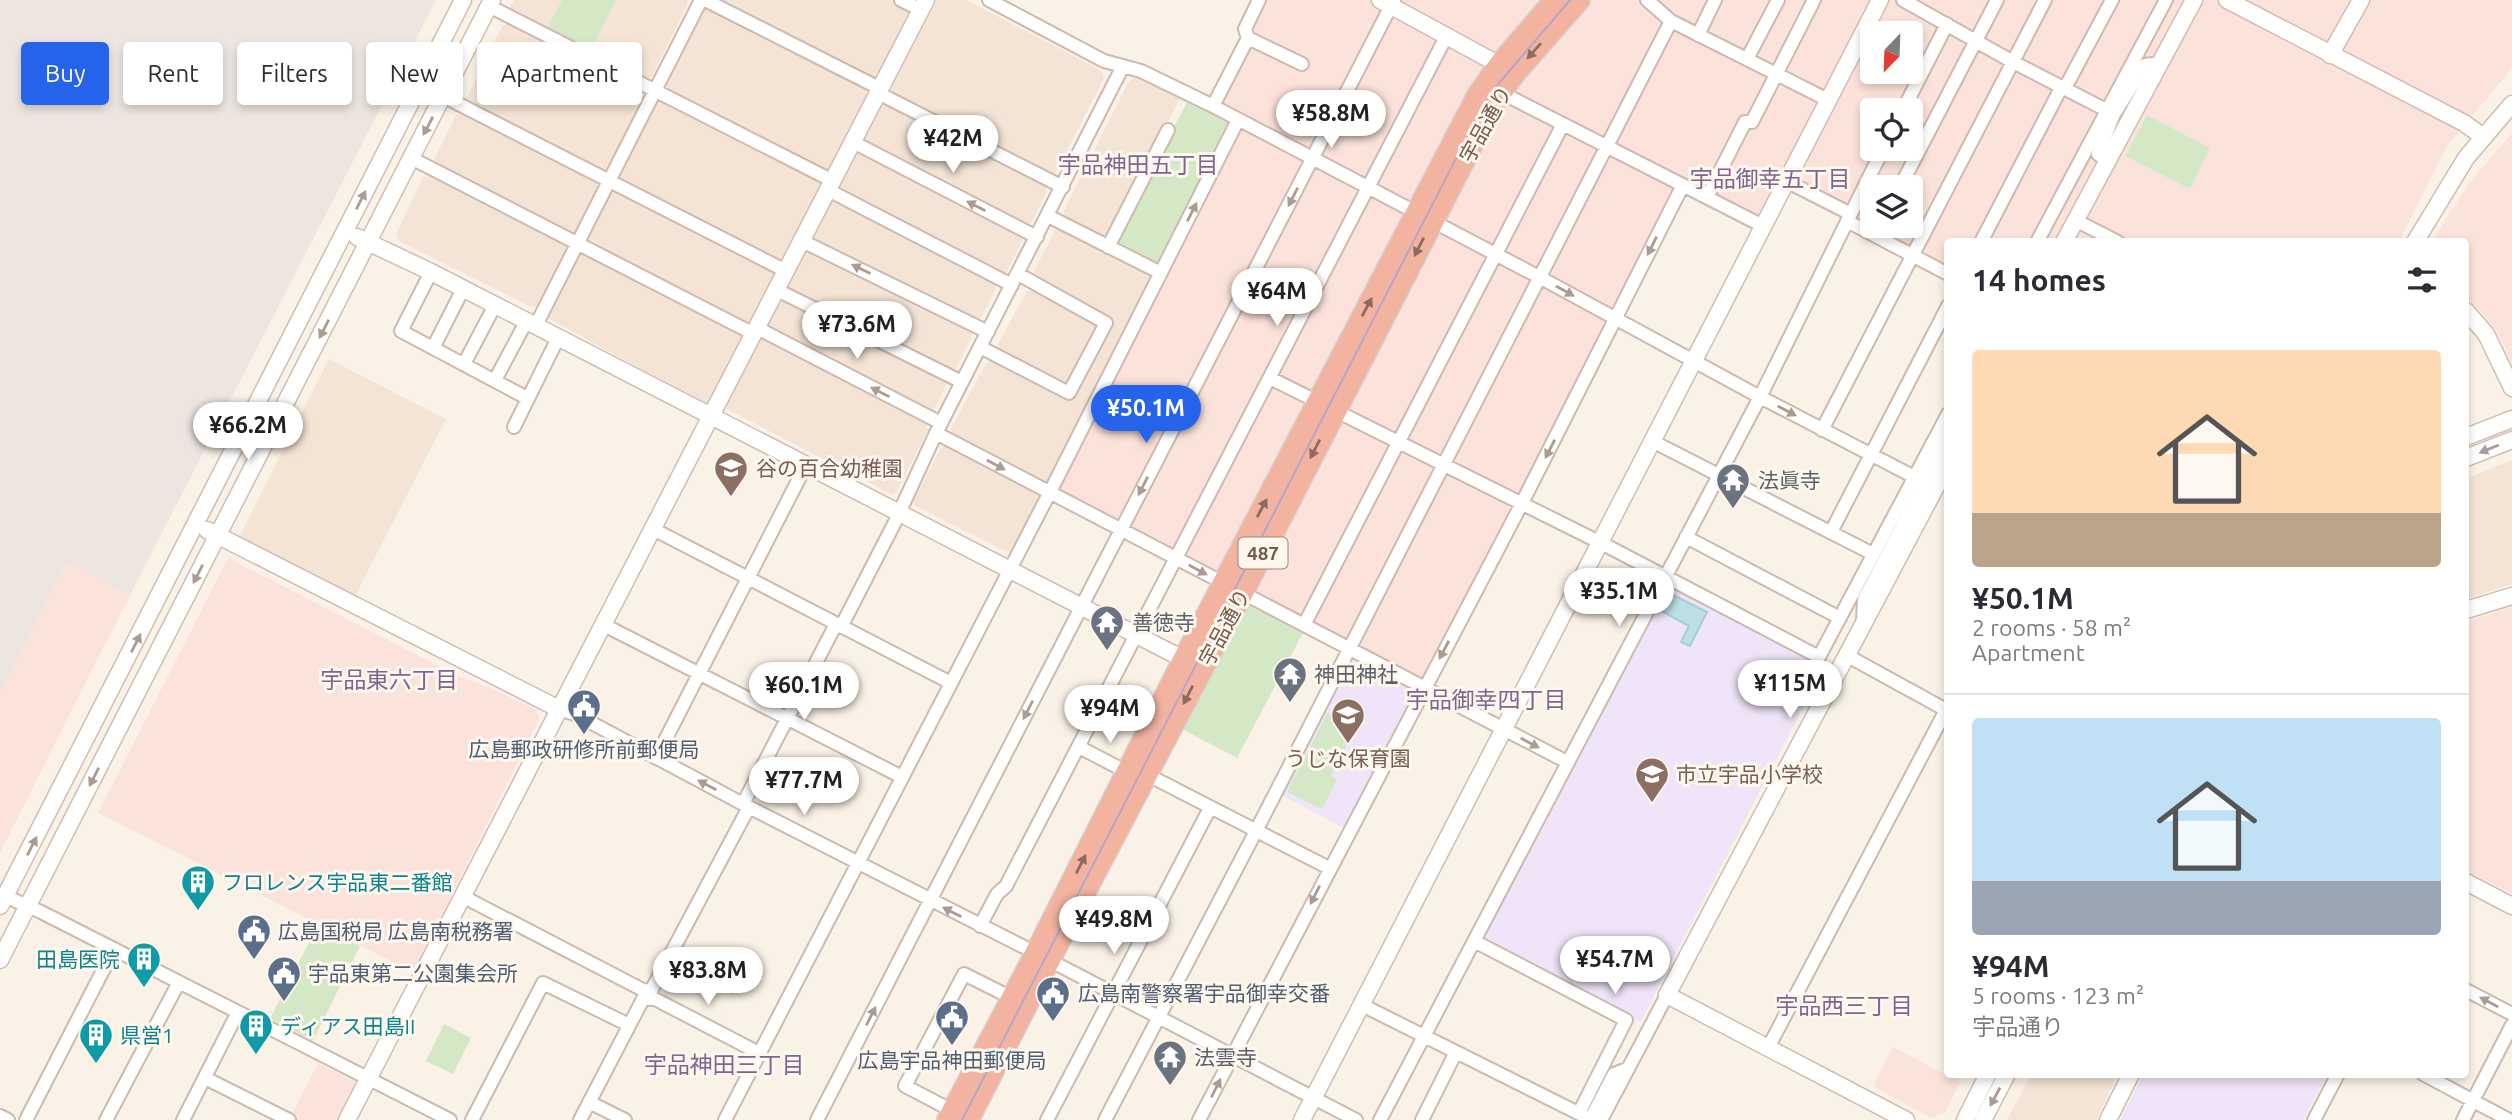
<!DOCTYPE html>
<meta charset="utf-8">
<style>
:root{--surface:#fff;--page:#f7f7f7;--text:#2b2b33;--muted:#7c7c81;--line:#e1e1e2;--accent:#2563eb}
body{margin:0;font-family:Ubuntu,"Noto Sans JP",sans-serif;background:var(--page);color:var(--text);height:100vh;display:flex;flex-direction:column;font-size:26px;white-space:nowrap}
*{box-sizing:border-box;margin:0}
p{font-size:23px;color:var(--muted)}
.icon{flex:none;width:38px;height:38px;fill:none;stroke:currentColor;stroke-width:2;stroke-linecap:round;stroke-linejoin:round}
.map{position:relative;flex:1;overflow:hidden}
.side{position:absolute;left:1944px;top:238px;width:525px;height:840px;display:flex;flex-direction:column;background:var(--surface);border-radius:7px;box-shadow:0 4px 10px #0003}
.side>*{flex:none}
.hud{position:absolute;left:21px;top:42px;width:665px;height:63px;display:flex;gap:14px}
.needle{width:46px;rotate:203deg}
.buttons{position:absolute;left:1860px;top:21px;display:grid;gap:14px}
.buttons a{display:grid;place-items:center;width:63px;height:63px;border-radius:7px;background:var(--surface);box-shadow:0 4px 10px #0003;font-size:35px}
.price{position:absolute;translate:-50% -60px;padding:0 16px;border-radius:24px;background:#fff;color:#222;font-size:23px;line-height:46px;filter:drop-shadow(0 2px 4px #0008)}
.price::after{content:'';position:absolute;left:50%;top:42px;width:21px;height:16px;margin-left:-10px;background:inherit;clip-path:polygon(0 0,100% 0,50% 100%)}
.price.current{background:var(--accent);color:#fff}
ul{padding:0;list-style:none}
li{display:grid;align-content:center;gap:14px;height:371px;padding:0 28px}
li+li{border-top:2px solid var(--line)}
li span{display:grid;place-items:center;height:217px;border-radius:7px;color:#555}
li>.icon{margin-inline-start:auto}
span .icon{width:126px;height:126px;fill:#fffc;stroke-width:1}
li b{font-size:30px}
h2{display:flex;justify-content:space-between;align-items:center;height:84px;padding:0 28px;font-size:30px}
.chip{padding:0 24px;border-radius:7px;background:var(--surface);box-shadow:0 4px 10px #0003;font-size:24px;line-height:63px}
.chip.current{background:var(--accent);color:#fff}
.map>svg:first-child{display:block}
</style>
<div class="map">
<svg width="2512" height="1120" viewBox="0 0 2512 1120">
<rect width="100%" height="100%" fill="#fbf2e7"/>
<!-- residential -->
<path fill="#f3e4d6" d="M 514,0 L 562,0 L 546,30 L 512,13 L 510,8 Z
M 616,0 L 687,0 L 688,3 L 652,77 L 644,80 L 590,52 Z
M 717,0 L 891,0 L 909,9 L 912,16 L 880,79 L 873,81 Z
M 937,0 L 966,0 L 1101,70 L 1104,78 L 1055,174 L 1049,176 L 892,95 L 891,88 Z
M 708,8 L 865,88 L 868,98 L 831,171 L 825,174 L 666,93 L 664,85 L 701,10 Z
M 509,23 L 639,89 L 643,98 L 607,169 L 599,172 L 468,104 L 466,99 L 502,26 Z
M 1133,78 L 1144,78 L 1181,96 L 1109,236 L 1104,239 L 1064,218 L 1064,210 L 1128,83 Z
M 659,100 L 819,181 L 822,191 L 786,262 L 780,264 L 620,181 L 618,172 L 652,102 Z
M 884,103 L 1046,186 L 1047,191 L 1030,226 L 1024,228 L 863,144 L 862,138 L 878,105 Z
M 463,113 L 595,179 L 598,188 L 576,231 L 568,233 L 437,168 L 434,160 L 456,115 Z
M 860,149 L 1022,233 L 1023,239 L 1006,273 L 1001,274 L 839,189 L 838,184 L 855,150 Z
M 430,175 L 563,242 L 566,251 L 539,306 L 532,307 L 399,241 L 396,234 L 423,177 Z
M 613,190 L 774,272 L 776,279 L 749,327 L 585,242 L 584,237 L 606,192 Z
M 834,199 L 995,282 L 996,288 L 979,322 L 813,242 L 810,237 L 829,201 Z
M 1057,227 L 1153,273 L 1155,277 L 1051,483 L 1046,483 L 952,434 L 951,429 L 985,365 L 992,360 L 1073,400 L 1114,321 L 1035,277 L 1034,271 Z
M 813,248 L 973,329 L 973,334 L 954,373 L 788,290 L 787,284 L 805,250 Z
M 580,253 L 742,335 L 743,340 L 710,403 L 704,404 L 548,318 L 546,309 L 573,256 Z
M 1035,290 L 1094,320 L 1097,330 L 1069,385 L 1062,385 L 999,352 L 998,344 L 1027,291 Z
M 786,297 L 944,379 L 946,385 L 934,410 L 929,411 L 769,328 L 767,323 L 779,298 Z
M 762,338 L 926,423 L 928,430 L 896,493 L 893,495 L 723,407 L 757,340 Z
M 329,359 L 446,419 L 355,596 L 239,537 Z
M 946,443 L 1040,491 L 1041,496 L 1012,551 L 1007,552 L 915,506 L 913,502 L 941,448 Z
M 2512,460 L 2512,584 L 2466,599 L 2466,479 Z
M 2031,1075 L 2031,1074 L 2118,1075 L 2096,1120 L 2007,1120 Z"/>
<!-- commercial -->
<path fill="#fbe3db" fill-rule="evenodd" d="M 1259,0 L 2512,0 L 2512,68 L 2448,145 L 2399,241 L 1948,242 L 1948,270 L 1849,222 L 1849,213 L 1786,180 L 1762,226 L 1681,187 L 1422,681 L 1054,490 L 1237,120 L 1215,106 ZM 1872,33 L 1911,33 L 1911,72 L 1872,72 ZM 1872,110 L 1911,110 L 1911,149 L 1872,149 ZM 1872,187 L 1911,187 L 1911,226 L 1872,226 Z
M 2512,133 L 2512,363 L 2496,330 L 2478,308 L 2466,298 L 2466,242 L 2432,241 L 2469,183 Z
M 228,558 L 460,677 L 491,688 L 537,710 L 539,719 L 413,972 L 98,813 Z
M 66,562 L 130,595 L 0,853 L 0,693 Z
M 2512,607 L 2512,894 L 2466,870 L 2466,622 Z
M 1893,1047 L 1960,1082 L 1945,1113 L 1931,1118 L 1873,1086 Z
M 318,1063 L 357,1083 L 338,1120 L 294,1120 L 290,1118 Z"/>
<!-- industrial -->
<path fill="#ece5e0" d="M 0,0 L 436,0 L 130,595 L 66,562 L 0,693 Z"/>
<!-- education -->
<path fill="#efe4f8" d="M 1664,583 L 1824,667 L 1641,1021 L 1630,1018 L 1480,941 Z
M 1355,660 L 1412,688 L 1415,694 L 1346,829 L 1281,795 L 1348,662 Z
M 2143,1075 L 2143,1074 L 2327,1075 L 2303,1120 L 2120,1120 Z"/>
<!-- green -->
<path fill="#d5e8c6" d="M 562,0 L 616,0 L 590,52 L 546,30 Z
M 1188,100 L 1227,120 L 1230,129 L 1161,262 L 1154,264 L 1122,247 L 1118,237 Z
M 2147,115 L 2210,148 L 2190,189 L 2125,156 Z
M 1250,604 L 1304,631 L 1237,758 L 1182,729 L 1244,607 Z
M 1328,712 L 1356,726 L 1331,776 L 1337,779 L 1322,809 L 1287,792 Z
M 318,925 L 360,946 L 313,1041 L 270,1019 Z
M 705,965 L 739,982 L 733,995 L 698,978 Z
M 444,1024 L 471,1038 L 453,1074 L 426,1061 Z"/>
<!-- water -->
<path fill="#bce0e4" stroke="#a3d0d5" stroke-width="2" d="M 1667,592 L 1707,612 L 1690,646 L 1681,642 L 1689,626 L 1658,609 Z"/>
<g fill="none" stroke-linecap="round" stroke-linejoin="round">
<!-- street casing -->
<g stroke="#cdbaae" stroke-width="16">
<path id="street" d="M 705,0 L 881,89
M 901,0 L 921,10
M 989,0 L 1104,61 L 1141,71 L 1213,106 L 1541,278 L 1760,397 L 1924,482
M 1647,0 L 1671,21 L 1828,100
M 1903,0 L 2013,62 L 2114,114
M 489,6 L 833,181
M 1698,35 L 1715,0
M 1248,38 L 1302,64
M 1747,59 L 1778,0
M 2065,88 L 2112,0
M 1500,92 L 1763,226
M 878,93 L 1063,187
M 443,96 L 786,271
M 1213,106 L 1248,38 L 1245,29 L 1259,0
M 1903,110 L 1947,24
M 853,142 L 1037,237
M 411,158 L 754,334
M 2107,161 L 2098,154 L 2114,114 L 2145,65 L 2160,63
M 1786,181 L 1849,213
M 1900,187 L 1997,0
M 828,190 L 1012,285
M 1707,197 L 1745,122 L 1752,122 L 1814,0
M 1048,216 L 1161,273
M 2075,220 L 2118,242
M 1847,221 L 1948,274
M 802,241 L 988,332
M 1981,242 L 2062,86
M 2037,242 L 2166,0
M 1108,247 L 1168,130
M 431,272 L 401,331 L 527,398
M 777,290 L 962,382
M 535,327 L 701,0
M 757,328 L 941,423
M 980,347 L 1069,393 L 1106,323 L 1018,274
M 433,348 L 463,289
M 464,364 L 495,305
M 1270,378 L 1607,546 L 1819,657 L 1948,414
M 495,380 L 526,322
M 514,427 L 558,338
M 1822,430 L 2045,0
M 936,433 L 1567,762
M 1652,441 L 1873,554
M 653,529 L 951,683
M 1831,532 L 1948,306
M 1686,537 L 1840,618
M 1863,622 L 1864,599 L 1948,439
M 604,625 L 902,777
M 1304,625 L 1563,124
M 841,627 L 894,524 L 936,433 L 1123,66
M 1846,655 L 1948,711
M 561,710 L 575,714 L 743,804 L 1026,948 L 1356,1120
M 1079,747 L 1127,772
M 656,758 L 806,465
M 1146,774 L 1329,868
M 743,804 L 836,624
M 0,894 L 41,912 L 450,1120
M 464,897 L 643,990 L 651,991 L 749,807
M 1081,901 L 1144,933
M 980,926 L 997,894 L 1006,886 L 1447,35
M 1474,941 L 1626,1020 L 1579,1113
M 2466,990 L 2512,1014
M 1362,1005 L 1590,1119
M 1769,1046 L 1946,710
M 2423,1074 L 2509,1120
M 205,1078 L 289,1120
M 589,1102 L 625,1120
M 953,1111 L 905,1086 L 964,974 L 1012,998
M 0,1116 L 8,1120
M 26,1120 L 114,949
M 106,1120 L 179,982
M 183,1120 L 238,1012
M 472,1120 L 543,983 L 629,1025
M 580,1120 L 643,999 L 655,999 L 759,1053
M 725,1120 L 1050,492 L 1238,120
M 817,1120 L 1394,0
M 1047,1120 L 1210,808
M 1105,1120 L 1256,831 L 1671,21
M 1199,1120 L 1521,505 L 1683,185
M 1380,1120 L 1760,397 L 1883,149
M 1422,1120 L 1456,1052
M 1590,1120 L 1614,1074 L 1627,1069
M 1601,1120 L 1667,995
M 2314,1120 L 2338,1074
M 2463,1120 L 2512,1025"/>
</g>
<!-- secondary casing -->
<g stroke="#d1bcae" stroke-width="19">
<path id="secondary" d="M 1380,0 L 1507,69
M 2227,0 L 2464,123 L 2482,136
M 2330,55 L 2361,0
M 357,237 L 431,272 L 1191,663
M 2064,242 L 2194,0
M 2415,242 L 2466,158 L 2512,104
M 2466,311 L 2486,334 L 2512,388
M 2466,437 L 2512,419
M 2466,458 L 2512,440
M 207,530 L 561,710
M 2466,610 L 2512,596
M 2466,882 L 2512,906
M 0,906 L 463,0
M 0,960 L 492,0
M 347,1120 L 926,0
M 1302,1120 L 1880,0
M 1906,1120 L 1667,995 L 1948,464
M 1965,1120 L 1988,1074
M 1983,1120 L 2007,1074
M 2108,1120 L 2131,1074"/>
</g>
<!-- highway casing -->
<g stroke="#d8d1cd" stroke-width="24">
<path id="highway" d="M 948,1120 L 1036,953 L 1184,659 L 1478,95 L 1500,64 L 1555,0
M 968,1120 L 1057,945 L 1248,582 L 1493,104 L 1514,74 L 1579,0"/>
</g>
<!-- street -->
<use href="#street" stroke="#fff" stroke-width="12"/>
<!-- secondary -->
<use href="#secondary" stroke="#fff" stroke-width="16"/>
<!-- highway -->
<use href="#highway" stroke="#f2b3a1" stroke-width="21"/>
<!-- tram -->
<path stroke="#b5a6c5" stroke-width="2" d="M 962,1120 L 1483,106 L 1499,83 L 1570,0"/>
</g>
<!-- one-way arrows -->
<defs><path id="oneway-solid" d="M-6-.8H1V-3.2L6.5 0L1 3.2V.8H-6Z" transform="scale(1.75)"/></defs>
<g fill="#8d6b5e">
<use href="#oneway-solid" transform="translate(1534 51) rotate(131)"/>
<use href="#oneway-solid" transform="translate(1419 247) rotate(117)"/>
<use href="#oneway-solid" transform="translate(1367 307) rotate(-62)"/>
<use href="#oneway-solid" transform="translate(1315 449) rotate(117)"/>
<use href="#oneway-solid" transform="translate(1262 508) rotate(-62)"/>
<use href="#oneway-solid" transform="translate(1188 695) rotate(117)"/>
<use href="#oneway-solid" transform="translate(1081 864) rotate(-63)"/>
</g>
<g fill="#ac9b94">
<use href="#oneway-solid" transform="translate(428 126) rotate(118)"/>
<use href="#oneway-solid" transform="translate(1293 197) rotate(117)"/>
<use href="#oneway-solid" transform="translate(361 200) rotate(-63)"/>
<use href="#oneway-solid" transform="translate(976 206) rotate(-153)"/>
<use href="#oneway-solid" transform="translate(1192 212) rotate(-63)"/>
<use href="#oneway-solid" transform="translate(1652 246) rotate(116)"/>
<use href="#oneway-solid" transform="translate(861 269) rotate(-154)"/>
<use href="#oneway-solid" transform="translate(1565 291) rotate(29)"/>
<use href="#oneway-solid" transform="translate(324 329) rotate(117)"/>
<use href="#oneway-solid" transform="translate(880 392) rotate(-153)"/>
<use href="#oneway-solid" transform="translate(1787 411) rotate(28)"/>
<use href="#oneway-solid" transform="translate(1550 449) rotate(117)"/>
<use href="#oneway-solid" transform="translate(2489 449) rotate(158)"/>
<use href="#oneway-solid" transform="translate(996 465) rotate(28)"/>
<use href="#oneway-solid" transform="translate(1143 486) rotate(117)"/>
<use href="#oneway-solid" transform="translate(1198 570) rotate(28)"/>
<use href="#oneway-solid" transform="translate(198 574) rotate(117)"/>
<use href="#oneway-solid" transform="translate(136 643) rotate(-63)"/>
<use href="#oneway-solid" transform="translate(1444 650) rotate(118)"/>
<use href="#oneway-solid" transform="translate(1028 710) rotate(117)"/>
<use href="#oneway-solid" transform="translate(1530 743) rotate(28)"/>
<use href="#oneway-solid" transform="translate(94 777) rotate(117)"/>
<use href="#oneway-solid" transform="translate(707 785) rotate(-153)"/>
<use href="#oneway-solid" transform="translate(32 846) rotate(-63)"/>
<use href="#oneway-solid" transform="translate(1315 895) rotate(117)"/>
<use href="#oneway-solid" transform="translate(952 912) rotate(-153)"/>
<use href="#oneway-solid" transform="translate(2489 1002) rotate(-152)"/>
<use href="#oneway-solid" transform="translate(871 1016) rotate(-63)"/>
<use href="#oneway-solid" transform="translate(1216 1088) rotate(-63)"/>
<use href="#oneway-solid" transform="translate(1995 1097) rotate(118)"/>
</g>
<!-- icons -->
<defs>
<g id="school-pin" transform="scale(1.75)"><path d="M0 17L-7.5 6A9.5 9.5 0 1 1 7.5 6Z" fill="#8d6e63" stroke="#fef7ed"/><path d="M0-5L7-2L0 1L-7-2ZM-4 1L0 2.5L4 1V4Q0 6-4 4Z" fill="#fff"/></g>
<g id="temple-pin" transform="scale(1.75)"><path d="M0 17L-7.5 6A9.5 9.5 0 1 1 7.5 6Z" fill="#6b7280" stroke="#fef7ed"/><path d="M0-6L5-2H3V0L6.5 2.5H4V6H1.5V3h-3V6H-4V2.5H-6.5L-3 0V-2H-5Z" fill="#fff"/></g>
<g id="civic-pin" transform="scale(1.75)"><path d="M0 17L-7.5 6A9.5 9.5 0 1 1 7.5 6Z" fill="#5c6f8a" stroke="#fef7ed"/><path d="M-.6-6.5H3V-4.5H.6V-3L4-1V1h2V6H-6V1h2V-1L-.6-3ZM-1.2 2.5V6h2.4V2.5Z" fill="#fff"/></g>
<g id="building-pin" transform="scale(1.75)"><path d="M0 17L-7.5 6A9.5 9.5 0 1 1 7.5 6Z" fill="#0f9aa8" stroke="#fef7ed"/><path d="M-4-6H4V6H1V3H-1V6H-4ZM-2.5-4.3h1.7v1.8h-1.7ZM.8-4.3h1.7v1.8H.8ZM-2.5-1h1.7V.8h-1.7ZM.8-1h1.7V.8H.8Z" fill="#fff"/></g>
</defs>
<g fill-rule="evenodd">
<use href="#school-pin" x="731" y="468"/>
<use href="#temple-pin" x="1733" y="480"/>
<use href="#temple-pin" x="1107" y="622"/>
<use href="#temple-pin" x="1290" y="674"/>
<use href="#civic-pin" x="584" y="706"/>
<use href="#school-pin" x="1348" y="715"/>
<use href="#school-pin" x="1652" y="774"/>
<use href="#building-pin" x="198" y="882"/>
<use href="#civic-pin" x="254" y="931"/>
<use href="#building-pin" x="144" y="959"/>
<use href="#civic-pin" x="284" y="973"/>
<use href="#civic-pin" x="1053" y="993"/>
<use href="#civic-pin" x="952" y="1017"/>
<use href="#building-pin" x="256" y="1026"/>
<use href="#building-pin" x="96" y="1035"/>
<use href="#temple-pin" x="1170" y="1057"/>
</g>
<g text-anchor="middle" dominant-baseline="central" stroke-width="6" stroke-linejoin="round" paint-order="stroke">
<!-- shield labels -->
<rect fill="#fef7ed" stroke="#9d887d" stroke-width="2" x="1238.5" y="537.5" width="49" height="31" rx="5"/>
<g font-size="19" font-weight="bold" fill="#74594d">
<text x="1263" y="553">487</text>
</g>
<!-- street labels -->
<g font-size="21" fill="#74594d" stroke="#fef7ed">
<text transform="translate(1485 124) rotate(-61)">宇品通り</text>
<text transform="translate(1224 627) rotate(-62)">宇品通り</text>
</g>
<!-- education labels -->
<g font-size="21" fill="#785e54" stroke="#fef7ed" text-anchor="start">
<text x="756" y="468">谷の百合幼稚園</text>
<text x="1348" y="758" text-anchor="middle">うじな保育園</text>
<text x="1676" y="774">市立宇品小学校</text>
</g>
<!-- worship labels -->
<g font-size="21" fill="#5b616d" stroke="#fef7ed" text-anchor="start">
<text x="1758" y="480">法眞寺</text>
<text x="1132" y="622">善徳寺</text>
<text x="1314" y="674">神田神社</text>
<text x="1194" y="1057">法雲寺</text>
</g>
<!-- service labels -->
<g font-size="21" fill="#4e5e75" stroke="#fef7ed" text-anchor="start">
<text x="584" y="749" text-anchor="middle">広島郵政研修所前郵便局</text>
<text x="278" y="931">広島国税局 広島南税務署</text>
<text x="308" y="973">宇品東第二公園集会所</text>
<text x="1078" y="993">広島南警察署宇品御幸交番</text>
<text x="952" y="1060" text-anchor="middle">広島宇品神田郵便局</text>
</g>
<!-- culture labels -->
<g font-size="21" fill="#0d838f" stroke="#fef7ed" text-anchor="start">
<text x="222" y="882">フロレンス宇品東二番館</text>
<text x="120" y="959" text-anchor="end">田島医院</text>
<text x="280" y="1026">ディアス田島II</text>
<text x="120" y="1035">県営1</text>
</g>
<!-- neighbourhood labels -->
<g font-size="23" fill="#7f6590" stroke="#fef7ed">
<text x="1138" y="164">宇品神田五丁目</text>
<text x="1770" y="178">宇品御幸五丁目</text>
<text x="389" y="679">宇品東六丁目</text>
<text x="1486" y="699">宇品御幸四丁目</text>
<text x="1844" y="1005">宇品西三丁目</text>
<text x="724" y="1064">宇品神田三丁目</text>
</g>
</g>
</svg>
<div class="buttons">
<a><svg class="needle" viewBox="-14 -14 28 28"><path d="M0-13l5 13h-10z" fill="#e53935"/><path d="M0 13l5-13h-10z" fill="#7c7c81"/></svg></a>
<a><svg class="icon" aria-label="locate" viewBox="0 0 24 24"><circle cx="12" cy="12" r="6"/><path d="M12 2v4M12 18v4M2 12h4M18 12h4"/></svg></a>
<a><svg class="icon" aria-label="layers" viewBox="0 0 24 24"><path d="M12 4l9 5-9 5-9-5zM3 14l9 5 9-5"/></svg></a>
</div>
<b class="price" style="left:1331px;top:150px">¥58.8M</b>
<b class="price" style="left:953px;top:175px">¥42M</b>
<b class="price" style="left:1277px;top:328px">¥64M</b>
<b class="price" style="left:857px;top:361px">¥73.6M</b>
<b class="price current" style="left:1146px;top:445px">¥50.1M</b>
<b class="price" style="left:248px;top:462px">¥66.2M</b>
<b class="price" style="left:1619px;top:628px">¥35.1M</b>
<b class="price" style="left:1790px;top:720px">¥115M</b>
<b class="price" style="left:804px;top:722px">¥60.1M</b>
<b class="price" style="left:1110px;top:745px">¥94M</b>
<b class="price" style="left:804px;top:817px">¥77.7M</b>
<b class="price" style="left:1114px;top:956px">¥49.8M</b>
<b class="price" style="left:1615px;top:996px">¥54.7M</b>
<b class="price" style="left:708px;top:1007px">¥83.8M</b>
<div class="hud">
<a class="chip current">Buy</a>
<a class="chip">Rent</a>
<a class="chip">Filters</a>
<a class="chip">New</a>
<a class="chip">Apartment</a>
</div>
<section class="side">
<h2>14 homes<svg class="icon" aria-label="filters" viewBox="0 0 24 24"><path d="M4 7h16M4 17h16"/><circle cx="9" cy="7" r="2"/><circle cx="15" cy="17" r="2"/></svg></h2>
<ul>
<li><span style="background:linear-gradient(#ffd9b3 75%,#b9a48a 0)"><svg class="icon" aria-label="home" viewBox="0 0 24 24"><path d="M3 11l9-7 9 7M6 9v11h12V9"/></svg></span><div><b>¥50.1M</b><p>2 rooms · 58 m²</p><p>Apartment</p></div></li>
<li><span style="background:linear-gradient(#bfe0f5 75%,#9aa5b1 0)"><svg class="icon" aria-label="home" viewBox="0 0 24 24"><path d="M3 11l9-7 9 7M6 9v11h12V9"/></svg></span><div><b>¥94M</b><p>5 rooms · 123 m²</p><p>宇品通り</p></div></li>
</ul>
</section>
</div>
